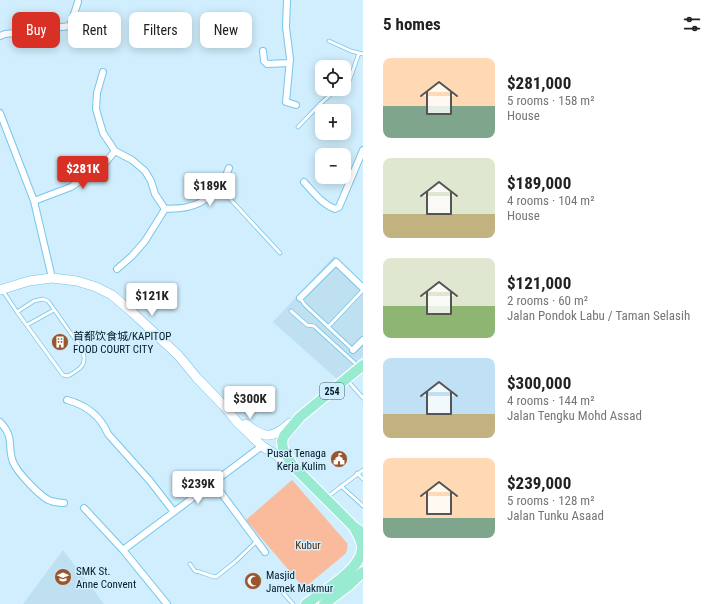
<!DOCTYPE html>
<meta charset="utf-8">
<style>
:root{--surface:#fff;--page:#f6f6f6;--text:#222;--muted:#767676;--accent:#d93025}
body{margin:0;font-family:"Roboto Condensed","Noto Sans SC",sans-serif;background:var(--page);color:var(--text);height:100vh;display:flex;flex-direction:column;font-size:15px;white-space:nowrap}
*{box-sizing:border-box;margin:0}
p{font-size:13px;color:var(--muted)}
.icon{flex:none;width:22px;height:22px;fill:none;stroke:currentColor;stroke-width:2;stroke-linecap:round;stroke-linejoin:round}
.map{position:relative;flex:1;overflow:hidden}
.side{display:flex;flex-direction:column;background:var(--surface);width:360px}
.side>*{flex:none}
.top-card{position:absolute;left:12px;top:12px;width:291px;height:36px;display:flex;gap:8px}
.controls{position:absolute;left:315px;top:60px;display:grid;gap:8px}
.controls a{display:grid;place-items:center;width:36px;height:36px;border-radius:8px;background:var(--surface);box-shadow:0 2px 10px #0003;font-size:20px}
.price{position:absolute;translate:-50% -34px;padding:0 9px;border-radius:4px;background:#fff;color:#222;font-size:13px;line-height:26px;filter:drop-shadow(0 1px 2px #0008)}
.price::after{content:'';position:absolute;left:50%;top:24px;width:12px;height:9px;margin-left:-6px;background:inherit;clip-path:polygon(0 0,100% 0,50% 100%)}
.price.selected{background:var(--accent);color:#fff}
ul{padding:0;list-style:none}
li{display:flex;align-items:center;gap:12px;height:100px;padding:0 20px}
li span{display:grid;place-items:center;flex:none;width:112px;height:80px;border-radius:8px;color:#555}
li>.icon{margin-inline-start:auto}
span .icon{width:48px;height:48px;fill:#fffc;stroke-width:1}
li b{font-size:17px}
h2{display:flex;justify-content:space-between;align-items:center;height:48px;padding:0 20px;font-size:17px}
.pill{padding:0 14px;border-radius:8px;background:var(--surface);box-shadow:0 2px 10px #0003;font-size:14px;line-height:36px}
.pill.selected{background:var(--accent);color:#fff}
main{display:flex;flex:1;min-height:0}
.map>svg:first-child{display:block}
</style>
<main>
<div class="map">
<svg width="363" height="604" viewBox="0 0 363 604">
<rect width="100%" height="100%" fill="#d0eefd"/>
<!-- built -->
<path fill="#bee0f0" d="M 334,256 L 363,283 L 363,356 L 337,379 L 273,322 Z
M 63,550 L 104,604 L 23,604 Z"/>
<!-- green -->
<path fill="#f9bb9b" d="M 292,480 L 347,543 C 348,548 347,552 344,555 L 304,588 L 246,520 Z"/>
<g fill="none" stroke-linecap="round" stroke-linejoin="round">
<!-- lane casing -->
<g stroke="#76c6ea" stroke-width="4.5">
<path id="lane" d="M 329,41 L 351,51 L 363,54
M 344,83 L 350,79 L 359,53
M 298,127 L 320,104 L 337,89
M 219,187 L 280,253
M 3,291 L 17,312
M 300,298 L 305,305 L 353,350
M 43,299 L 48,301 L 82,349 C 88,364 81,369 68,376 L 63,375 L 17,312 L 34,301 Z
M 291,311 L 307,325 L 314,326 L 358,366
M 27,325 L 54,310
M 328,327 L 363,290
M 347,380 L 363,398
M 357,473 L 363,479
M 341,486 L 363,506
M 326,498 L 363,470
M 190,564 L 195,571 C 203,572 208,576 216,577 L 235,562 L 257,541
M 278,587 L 293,604"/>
</g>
<!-- street casing -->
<g stroke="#76c6ea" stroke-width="8">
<path id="street" d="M 287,0 L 286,27 L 290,59 L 286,102 L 296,105
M 0,36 L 5,34 L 14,33 L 38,36 L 53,28 L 70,26 L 78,2
M 263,51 L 264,61 L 267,64 L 289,63
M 103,72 L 97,93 L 96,109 L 103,133 L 115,151 L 132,160 L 145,171 L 151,181 L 155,194 L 165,209 L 145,241 L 132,256 L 117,269
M 0,113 L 34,201 L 52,278
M 304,182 C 314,193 322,204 335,209 L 339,207 L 363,150
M 34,201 L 71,187 L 106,162 L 115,151
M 165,209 C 173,208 181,209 187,207 C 206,204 223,186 229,168
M 300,298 L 336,262 L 363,288
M 353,350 L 363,340
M 67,400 C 86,405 100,415 108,434 L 150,481 L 174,512
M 0,422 C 15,437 7,446 13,462 C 17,472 41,498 51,501 C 55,502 60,503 64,503
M 213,482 L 265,552
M 84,508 L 123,550 L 167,604
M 123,550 L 262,446"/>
</g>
<!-- secondary casing -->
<g stroke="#76c6ea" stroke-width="10">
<path id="secondary" d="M 0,290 L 29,281 L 52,278 L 77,281 L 96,287 L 112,295 L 133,313 L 178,355 L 197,378 L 225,407 L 237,422 L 262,446 L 293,466
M 246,424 C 264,439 273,439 290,423"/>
</g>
<!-- primary casing -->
<g stroke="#fff" stroke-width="12">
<path id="primary" d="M 363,365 L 300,417 L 284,436 L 282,441 L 283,449 L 293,466 L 354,527 L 363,533
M 306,604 C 322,592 363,569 362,547 C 362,541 357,533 354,527
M 324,604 L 348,586 L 363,572"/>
</g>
<!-- lane -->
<use href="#lane" stroke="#fff" stroke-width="3"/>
<!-- street -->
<use href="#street" stroke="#fff" stroke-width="6"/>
<!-- secondary -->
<use href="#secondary" stroke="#fff" stroke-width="9"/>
<!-- primary -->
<use href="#primary" stroke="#98ebd1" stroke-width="10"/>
</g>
<!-- icons -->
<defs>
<g id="building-disc" transform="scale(0.9)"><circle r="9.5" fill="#9b552c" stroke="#d0eefd"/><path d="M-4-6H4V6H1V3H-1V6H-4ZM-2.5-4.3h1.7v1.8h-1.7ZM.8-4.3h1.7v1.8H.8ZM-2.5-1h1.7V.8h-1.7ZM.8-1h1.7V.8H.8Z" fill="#fff"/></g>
<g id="civic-disc" transform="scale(0.9)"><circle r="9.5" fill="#9b552c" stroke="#d0eefd"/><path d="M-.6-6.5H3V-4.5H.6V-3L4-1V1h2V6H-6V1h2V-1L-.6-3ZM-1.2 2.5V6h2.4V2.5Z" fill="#fff"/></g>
<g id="school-disc" transform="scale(0.9)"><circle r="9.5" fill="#9b552c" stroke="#d0eefd"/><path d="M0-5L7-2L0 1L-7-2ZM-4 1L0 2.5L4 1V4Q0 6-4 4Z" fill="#fff"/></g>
<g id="mosque-disc" transform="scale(0.9)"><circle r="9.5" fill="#9b552c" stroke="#d0eefd"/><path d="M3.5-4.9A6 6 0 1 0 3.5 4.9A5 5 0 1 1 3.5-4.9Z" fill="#fff"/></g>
</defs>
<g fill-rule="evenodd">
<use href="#building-disc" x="60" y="342"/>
<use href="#civic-disc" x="339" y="459"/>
<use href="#school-disc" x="63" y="577"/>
<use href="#mosque-disc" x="253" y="581"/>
</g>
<g text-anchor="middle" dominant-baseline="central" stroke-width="3" stroke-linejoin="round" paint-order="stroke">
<!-- shield labels -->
<rect fill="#d0eefd" stroke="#405a66" stroke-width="1" x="320" y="383" width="24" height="16" rx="3"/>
<g font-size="10" font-weight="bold" fill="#021b25">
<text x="332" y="391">254</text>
</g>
<!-- poi labels -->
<g font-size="11" fill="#021b25" stroke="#d0eefd" text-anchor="start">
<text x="73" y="336">首都饮食城/KAPITOP<tspan x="73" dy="13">FOOD COURT CITY</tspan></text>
<text x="326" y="453" text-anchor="end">Pusat Tenaga<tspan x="326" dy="13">Kerja Kulim</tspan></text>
<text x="76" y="571">SMK St.<tspan x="76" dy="13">Anne Convent</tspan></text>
<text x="266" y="575">Masjid<tspan x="266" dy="13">Jamek Makmur</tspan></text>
</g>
<!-- park labels -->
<g font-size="11" fill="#4d2a15" stroke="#d0eefd">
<text x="308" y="545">Kubur</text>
</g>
</g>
</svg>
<div class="controls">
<a><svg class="icon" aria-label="locate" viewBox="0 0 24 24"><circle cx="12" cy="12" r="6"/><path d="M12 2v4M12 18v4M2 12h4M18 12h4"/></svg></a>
<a>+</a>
<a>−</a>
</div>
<b class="price selected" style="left:83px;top:190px">$281K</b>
<b class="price" style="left:210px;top:207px">$189K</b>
<b class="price" style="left:152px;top:317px">$121K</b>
<b class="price" style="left:250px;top:420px">$300K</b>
<b class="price" style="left:198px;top:505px">$239K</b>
<div class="top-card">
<a class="pill selected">Buy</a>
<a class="pill">Rent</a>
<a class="pill">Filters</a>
<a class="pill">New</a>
</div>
</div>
<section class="side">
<h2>5 homes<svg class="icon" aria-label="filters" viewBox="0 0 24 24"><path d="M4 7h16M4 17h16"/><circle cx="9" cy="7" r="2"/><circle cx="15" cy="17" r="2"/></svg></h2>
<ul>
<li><span style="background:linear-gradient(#ffd9b3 60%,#7fa58c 0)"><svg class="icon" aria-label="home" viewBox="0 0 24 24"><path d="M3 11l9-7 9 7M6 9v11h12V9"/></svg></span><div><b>$281,000</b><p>5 rooms · 158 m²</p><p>House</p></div></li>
<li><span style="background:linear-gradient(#dfe7d0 70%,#c2b280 0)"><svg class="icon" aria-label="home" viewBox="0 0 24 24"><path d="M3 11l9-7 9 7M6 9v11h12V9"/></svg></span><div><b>$189,000</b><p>4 rooms · 104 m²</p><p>House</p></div></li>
<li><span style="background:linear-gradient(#dfe7d0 60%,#8fb573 0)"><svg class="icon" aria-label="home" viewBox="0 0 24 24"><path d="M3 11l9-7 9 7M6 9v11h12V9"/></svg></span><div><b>$121,000</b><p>2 rooms · 60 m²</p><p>Jalan Pondok Labu / Taman Selasih</p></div></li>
<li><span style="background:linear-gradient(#bfe0f5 70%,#c2b280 0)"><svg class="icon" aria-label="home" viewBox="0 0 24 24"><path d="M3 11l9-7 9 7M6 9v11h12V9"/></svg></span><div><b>$300,000</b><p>4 rooms · 144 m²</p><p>Jalan Tengku Mohd Assad</p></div></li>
<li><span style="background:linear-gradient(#ffd9b3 75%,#7fa58c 0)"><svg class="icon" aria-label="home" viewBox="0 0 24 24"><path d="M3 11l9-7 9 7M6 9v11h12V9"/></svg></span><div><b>$239,000</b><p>5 rooms · 128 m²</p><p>Jalan Tunku Asaad</p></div></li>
</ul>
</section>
</main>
